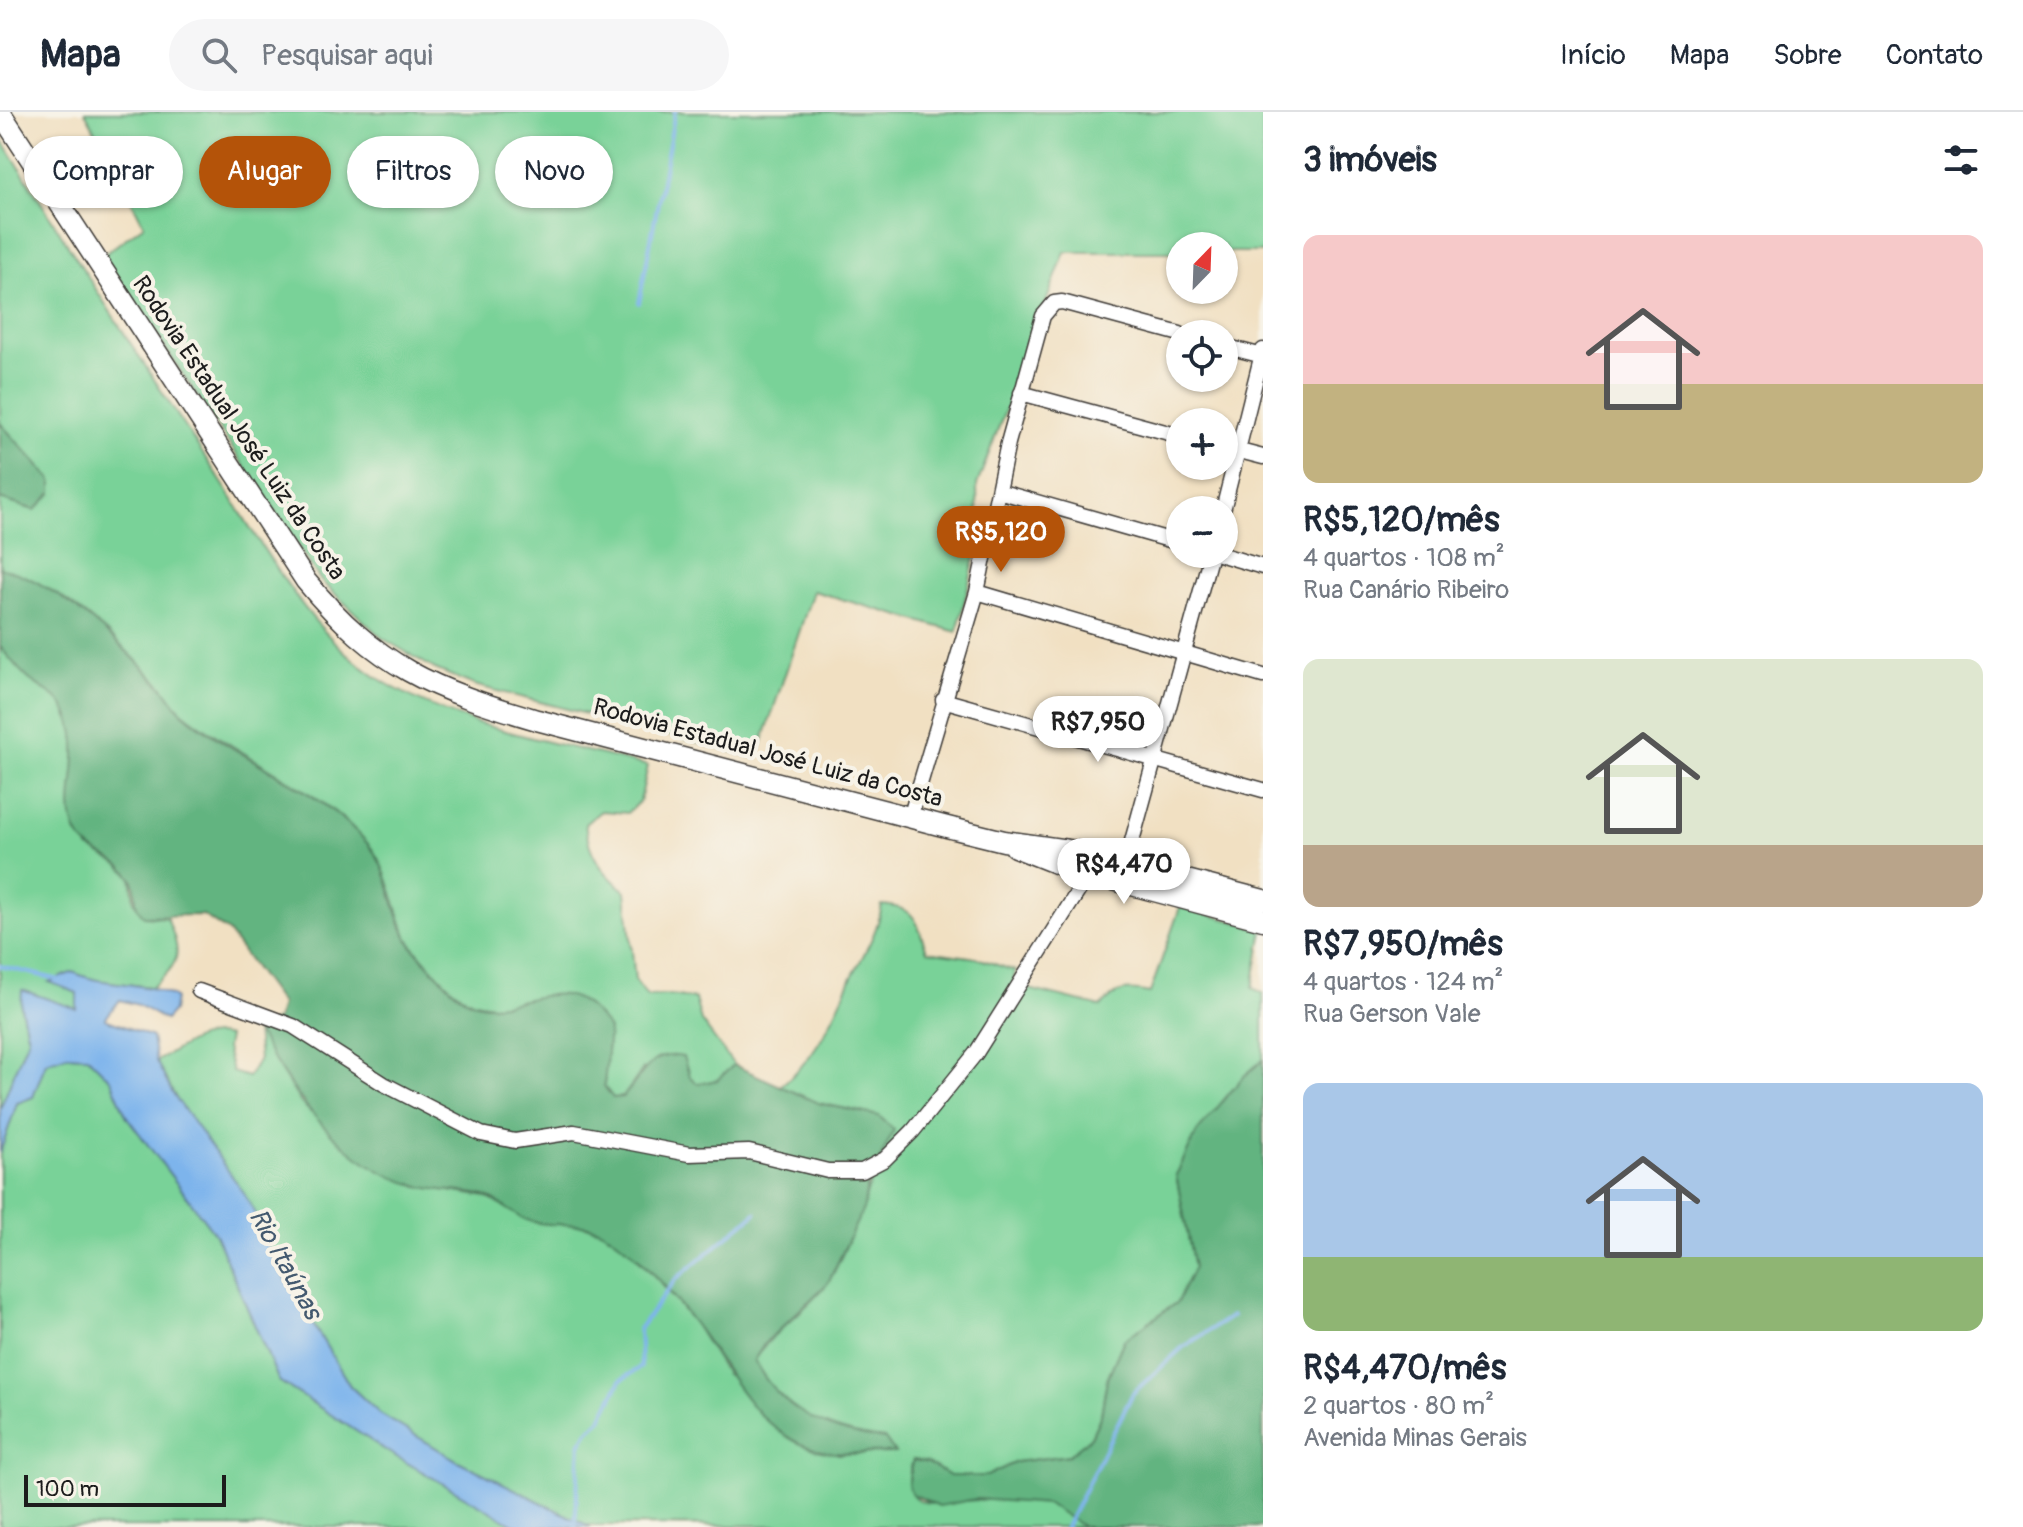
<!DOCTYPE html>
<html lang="pt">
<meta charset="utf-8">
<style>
:root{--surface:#fff;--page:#f6f6f7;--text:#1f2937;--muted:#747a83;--line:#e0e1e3;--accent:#b45309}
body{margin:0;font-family:Pangolin,sans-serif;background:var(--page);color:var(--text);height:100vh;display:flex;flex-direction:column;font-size:30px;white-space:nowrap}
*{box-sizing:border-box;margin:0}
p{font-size:26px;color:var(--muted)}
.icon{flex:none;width:44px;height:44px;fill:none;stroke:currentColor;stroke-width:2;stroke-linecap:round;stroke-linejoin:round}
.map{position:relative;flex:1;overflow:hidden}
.details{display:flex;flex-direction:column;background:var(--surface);width:760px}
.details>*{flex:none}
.guide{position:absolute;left:24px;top:24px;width:760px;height:72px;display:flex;gap:16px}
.needle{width:52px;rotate:23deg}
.buttons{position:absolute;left:1166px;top:120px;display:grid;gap:16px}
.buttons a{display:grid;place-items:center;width:72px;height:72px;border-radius:50%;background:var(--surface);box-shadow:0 2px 6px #0004;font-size:40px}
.scale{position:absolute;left:24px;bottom:20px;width:202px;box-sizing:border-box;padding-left:8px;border:4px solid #1c1c1c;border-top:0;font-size:22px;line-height:28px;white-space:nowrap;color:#1c1c1c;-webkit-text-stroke:6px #f7f3e8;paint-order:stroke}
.price{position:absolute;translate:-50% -68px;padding:0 18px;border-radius:28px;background:#fff;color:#222;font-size:26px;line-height:52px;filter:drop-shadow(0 2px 4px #0008)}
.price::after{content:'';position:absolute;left:50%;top:48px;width:24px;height:18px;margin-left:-12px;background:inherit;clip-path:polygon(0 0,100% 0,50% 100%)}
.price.active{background:var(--accent);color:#fff}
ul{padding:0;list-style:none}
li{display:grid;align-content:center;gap:16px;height:424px;padding:0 40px}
li span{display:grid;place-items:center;height:248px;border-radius:16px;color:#555}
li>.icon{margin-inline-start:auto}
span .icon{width:144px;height:144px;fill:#fffc;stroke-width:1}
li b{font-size:34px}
h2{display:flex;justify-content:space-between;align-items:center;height:96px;padding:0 40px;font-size:34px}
.pill{padding:0 28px;border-radius:36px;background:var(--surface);box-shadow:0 2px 6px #0004;font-size:28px;line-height:72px}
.pill.active{background:var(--accent);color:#fff}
header{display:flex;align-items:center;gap:48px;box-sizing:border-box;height:112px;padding:0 40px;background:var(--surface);border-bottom:2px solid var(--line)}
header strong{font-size:38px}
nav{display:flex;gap:44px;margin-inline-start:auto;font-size:28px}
.search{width:560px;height:72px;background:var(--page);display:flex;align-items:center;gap:20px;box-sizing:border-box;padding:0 28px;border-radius:44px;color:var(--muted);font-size:30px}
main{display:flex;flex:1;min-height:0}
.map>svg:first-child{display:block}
</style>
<header>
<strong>Mapa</strong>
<div class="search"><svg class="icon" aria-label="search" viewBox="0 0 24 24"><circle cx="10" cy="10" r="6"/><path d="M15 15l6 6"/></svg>Pesquisar aqui</div>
<nav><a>Início</a><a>Mapa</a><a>Sobre</a><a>Contato</a></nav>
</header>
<main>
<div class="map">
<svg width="1263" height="1415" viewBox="0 0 1263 1415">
<rect width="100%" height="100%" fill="#f7f3e8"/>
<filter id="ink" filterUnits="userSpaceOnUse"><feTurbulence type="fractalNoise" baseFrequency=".0125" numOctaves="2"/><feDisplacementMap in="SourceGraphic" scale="16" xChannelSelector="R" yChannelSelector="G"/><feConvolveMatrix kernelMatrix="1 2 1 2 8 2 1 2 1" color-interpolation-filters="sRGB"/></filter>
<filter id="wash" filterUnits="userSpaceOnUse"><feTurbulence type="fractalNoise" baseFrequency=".006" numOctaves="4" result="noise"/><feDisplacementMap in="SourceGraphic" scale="32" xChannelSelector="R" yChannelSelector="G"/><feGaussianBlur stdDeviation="1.8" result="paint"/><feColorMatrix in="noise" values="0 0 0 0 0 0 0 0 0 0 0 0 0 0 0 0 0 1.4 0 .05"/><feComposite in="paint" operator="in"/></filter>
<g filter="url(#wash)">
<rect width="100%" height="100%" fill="#f1e0c2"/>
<!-- green -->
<path fill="#79d298" stroke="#4a775a" stroke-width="2" d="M 85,0 L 1263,0 L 1263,140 L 1224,140 L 1224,134 L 1180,134 L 1180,140 L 1065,140 L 977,373 L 978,434 L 957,520 L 813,479 L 757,646 L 474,573 L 435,557 L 382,526 L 321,469 L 103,143 L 144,113 Z
M 0,24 C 70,138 141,249 215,360 C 263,433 308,523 384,570 C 462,617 561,631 648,654 L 640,689 L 627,701 L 601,699 L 585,712 C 589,744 601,759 626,780 L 635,868 L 647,884 L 671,883 L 695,887 L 701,909 L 734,953 L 717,968 L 698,972 L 690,965 L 688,956 L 643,957 L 623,985 L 613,986 L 604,975 L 609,917 L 564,884 C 527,886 487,906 454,878 C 445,871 411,834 407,824 C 394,794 390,761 370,735 C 328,680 237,644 183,600 C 174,593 168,581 160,572 C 124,534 52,466 0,456 L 0,387 L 34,398 L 52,380 L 52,368 L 0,311 Z
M 0,535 L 28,566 L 62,591 L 74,619 L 77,652 L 72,701 L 88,736 L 120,753 L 131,764 L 134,790 L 144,804 L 167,806 C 181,841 183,849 152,875 L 90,868 L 73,860 L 50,870 L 78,881 L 78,898 L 56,892 L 21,895 L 28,926 L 0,997 Z
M 882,793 C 918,796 915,808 927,839 L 977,846 L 1015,859 L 1013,873 L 1101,895 C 1116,877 1127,876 1150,881 L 1180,795 L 1263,817 L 1253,876 L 1263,881 L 1263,948 L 1242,966 L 1176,1063 L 1194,1155 L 1177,1190 L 1124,1228 L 1107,1267 L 1101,1303 L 1091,1325 L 1069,1343 L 1016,1350 L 987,1364 L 950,1364 L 928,1351 L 913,1348 C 893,1408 948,1388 979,1388 C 999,1387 1028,1386 1047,1392 C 1059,1395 1073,1408 1083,1415 L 586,1413 L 458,1349 L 380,1302 L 350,1274 L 270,1140 L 257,1104 L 184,1001 L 156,949 C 179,939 200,916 228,925 L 226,936 L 232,960 L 248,965 L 259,947 L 256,919 L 301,991 L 353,1040 L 418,1074 L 486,1085 L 533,1110 L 582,1113 L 601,1118 L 628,1136 L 659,1169 L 694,1211 L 726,1262 L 838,1342 L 894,1341 L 885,1327 C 828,1321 781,1300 754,1248 C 773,1219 805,1200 827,1172 C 838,1157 875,1069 874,1052 C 873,1035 863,1015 858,999 L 818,991 L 779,975 C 816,947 832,908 851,867 C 864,841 877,823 882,793 Z
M 67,943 L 87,944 L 111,968 L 127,1005 L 215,1122 L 279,1269 L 390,1341 L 518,1415 L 0,1415 L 0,1041 L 17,991 L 33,985 L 46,950 Z"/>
<!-- forest -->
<path fill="#62b480" stroke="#3f684e" stroke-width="2" d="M 0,311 L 52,368 L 52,381 L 35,398 L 0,387 Z
M 0,456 C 52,466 123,534 159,572 C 168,580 173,592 182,600 C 239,649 320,675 369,733 C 392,761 391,798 408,828 C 418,844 439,864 452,877 C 493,917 540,867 579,888 C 592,895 600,906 609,917 L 604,974 L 613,986 L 623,985 C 644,963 648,938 683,945 L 690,965 L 698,972 L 717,968 L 734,953 L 818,991 L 879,1004 L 894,1018 L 867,1073 L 864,1095 L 828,1171 L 765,1231 L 754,1248 C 781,1300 829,1321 885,1327 L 895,1341 C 869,1339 842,1345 817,1338 C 754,1320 730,1258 693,1210 C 669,1178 640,1141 604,1120 C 582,1107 556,1116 533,1110 C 515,1106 502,1090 485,1084 C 464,1078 440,1080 419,1074 C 342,1055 294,983 256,919 L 277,907 L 281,892 L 228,820 L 203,803 L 144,804 C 130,792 140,778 131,765 C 117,744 87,744 76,719 C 60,682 91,638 63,593 C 55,581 40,576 29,567 C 18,558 9,545 0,535 Z
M 1263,948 L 1263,1415 L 1083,1415 L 1048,1392 L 976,1387 L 939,1394 L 912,1382 L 908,1373 L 913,1348 L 928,1351 L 950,1364 L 987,1364 L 1016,1350 L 1069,1343 L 1091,1325 L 1101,1303 L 1107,1267 L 1124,1228 L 1177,1190 L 1194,1155 L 1176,1063 L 1197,1020 L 1242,966 Z"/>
<!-- water -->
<path fill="#7db4ec" stroke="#4c6884" stroke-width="2" d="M 73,860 C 106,876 143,867 175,886 L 173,899 L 165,908 L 138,893 L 120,888 L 105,907 L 152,925 L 156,949 L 173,982 L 242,1078 L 257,1104 L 270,1140 L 350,1274 L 380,1302 L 458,1349 L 591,1415 L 518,1415 L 390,1341 L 279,1269 L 215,1122 L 127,1005 L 111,968 L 87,944 L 67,943 L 46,950 L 33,985 L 17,991 L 0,1041 L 0,997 L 28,926 L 21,895 L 22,878 L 77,897 L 77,881 L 49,870 Z"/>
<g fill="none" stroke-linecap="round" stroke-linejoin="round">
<!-- stream -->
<path stroke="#7db4ec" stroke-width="4" d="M 639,191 L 675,0
M 0,854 L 60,868
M 575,1415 L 580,1332 L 588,1319 L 601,1307 L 621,1268 L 641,1255 L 639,1217 L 676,1167 L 756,1101
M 1066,1415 L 1133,1281 L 1183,1235 L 1232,1204"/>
</g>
</g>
<g filter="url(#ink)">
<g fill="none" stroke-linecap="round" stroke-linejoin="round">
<!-- street casing -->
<g stroke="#3c3935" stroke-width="17">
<path id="street" d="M 1224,234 L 1263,244
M 1021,281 L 1180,324
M 1224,335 L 1263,345
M 998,379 L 1180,431
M 1223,398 L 1263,238
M 1219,442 L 1263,455
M 977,480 L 1263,564
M 943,588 L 1263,678
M 910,706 L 977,480 L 1008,331 L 1043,204 L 1054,191 L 1062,190 L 1180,222
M 1124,758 L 1211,442
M 199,879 L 293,914 L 384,972 L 481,1022 L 515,1029 L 574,1020 L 689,1042 L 749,1040 L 828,1059 L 862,1059 L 885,1047 L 913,1019 L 976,941 L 1089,762"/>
</g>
<!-- secondary casing -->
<g stroke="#3c3935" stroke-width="23">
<path id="secondary" d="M 0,0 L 306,469 C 377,555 432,577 537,608 L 947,715 L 1004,729 L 1075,739 L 1263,788
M 1015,735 L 1068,756 L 1263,808"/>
</g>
<!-- street -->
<use href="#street" stroke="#fff" stroke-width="14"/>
<!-- secondary -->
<use href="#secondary" stroke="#fff" stroke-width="20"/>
</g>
</g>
<g text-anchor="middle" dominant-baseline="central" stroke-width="8" stroke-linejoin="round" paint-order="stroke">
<!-- street labels -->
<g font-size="24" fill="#1c1c1c" stroke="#f7f3e8">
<text transform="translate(239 316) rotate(56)">Rodovia Estadual José Luiz da Costa</text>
<text transform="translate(768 641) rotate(15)">Rodovia Estadual José Luiz da Costa</text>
</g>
<!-- water labels -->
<g font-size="26" font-style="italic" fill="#43596f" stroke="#f7f3e8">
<text transform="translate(285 1152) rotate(61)">Rio Itaúnas</text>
</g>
</g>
</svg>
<div class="buttons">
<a><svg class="needle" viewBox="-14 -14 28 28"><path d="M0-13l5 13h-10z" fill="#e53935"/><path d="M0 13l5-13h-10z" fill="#747a83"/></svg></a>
<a><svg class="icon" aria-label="locate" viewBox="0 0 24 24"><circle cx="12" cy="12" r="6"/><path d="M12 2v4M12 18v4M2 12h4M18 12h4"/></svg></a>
<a>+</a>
<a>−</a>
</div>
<div class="scale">100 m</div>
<b class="price active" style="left:1001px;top:462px">R$5,120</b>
<b class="price" style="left:1098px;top:652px">R$7,950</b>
<b class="price" style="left:1124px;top:794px">R$4,470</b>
<div class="guide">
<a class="pill">Comprar</a>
<a class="pill active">Alugar</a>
<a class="pill">Filtros</a>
<a class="pill">Novo</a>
</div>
</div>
<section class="details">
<h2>3 imóveis<svg class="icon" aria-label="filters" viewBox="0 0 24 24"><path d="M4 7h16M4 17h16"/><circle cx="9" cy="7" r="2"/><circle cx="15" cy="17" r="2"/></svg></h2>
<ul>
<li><span style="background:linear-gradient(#f6c9c9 60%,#c2b280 0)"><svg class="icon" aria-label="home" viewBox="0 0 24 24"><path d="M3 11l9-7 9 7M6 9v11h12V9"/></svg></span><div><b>R$5,120/mês</b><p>4 quartos · 108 m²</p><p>Rua Canário Ribeiro</p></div></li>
<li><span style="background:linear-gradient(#dfe7d0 75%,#b9a48a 0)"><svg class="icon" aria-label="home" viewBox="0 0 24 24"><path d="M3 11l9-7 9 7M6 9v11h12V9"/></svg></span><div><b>R$7,950/mês</b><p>4 quartos · 124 m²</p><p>Rua Gerson Vale</p></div></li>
<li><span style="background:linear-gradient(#a9c7e8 70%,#8fb573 0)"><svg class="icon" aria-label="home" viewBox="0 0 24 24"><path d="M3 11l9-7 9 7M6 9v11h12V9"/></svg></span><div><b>R$4,470/mês</b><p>2 quartos · 80 m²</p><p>Avenida Minas Gerais</p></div></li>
</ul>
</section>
</main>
